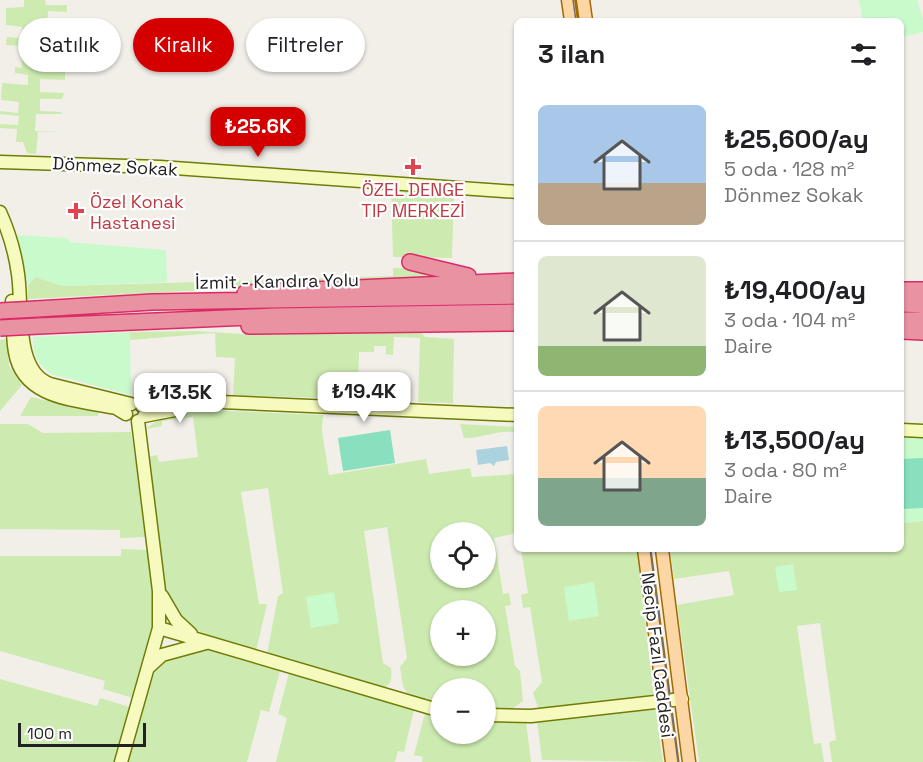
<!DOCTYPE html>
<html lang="tr">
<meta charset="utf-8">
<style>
:root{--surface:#fff;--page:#f2f2f2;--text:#202124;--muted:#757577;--line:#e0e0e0;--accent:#d40000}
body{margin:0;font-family:"Space Grotesk",sans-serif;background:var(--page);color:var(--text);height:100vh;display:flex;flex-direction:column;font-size:22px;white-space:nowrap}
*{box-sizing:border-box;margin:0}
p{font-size:20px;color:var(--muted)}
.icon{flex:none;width:33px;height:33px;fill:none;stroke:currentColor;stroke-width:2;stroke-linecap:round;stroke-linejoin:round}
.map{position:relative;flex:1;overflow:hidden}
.sheet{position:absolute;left:514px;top:18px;width:390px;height:534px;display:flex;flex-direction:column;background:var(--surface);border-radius:9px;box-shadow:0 2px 4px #0004}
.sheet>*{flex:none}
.guide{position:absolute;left:18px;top:18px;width:406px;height:54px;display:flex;gap:12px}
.buttons{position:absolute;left:430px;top:522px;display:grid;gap:12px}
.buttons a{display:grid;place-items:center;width:66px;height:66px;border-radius:50%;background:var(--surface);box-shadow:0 2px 4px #0004;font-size:30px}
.scale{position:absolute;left:18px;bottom:15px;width:128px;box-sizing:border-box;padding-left:6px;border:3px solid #222;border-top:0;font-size:16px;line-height:21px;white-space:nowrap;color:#222;-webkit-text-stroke:4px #fff;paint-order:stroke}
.price{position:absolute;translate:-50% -51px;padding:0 14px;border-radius:12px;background:#fff;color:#222;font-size:20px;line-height:39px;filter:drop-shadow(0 2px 3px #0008)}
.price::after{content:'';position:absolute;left:50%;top:36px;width:18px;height:14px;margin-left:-9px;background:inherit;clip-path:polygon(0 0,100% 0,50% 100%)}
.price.active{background:var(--accent);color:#fff}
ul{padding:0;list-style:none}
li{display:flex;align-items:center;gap:18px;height:150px;padding:0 24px}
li+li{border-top:2px solid var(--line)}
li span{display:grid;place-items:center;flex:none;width:168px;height:120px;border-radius:9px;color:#555}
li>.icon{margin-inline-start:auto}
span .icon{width:72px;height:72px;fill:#fffc;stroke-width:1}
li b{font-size:26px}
h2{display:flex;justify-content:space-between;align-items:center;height:72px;padding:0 24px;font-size:26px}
.pill{padding:0 21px;border-radius:27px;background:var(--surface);box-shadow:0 2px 4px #0004;font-size:21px;line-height:54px}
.pill.active{background:var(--accent);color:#fff}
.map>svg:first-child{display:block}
</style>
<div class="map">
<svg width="923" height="762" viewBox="0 0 923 762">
<rect width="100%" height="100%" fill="#f2efe9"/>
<!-- grass -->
<path fill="#cdebb0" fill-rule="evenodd" d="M 24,0 L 45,0 L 46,5 L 67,5 L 67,12 L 48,11 L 47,25 L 41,25 L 41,36 L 64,38 L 64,41 L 44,40 L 42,60 L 65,62 L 65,80 L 40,79 L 40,92 L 64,93 L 62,99 L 40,99 L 40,111 L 62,112 L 61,114 L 36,114 L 35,131 L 61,132 L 38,132 L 36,154 L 27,153 L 23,142 L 16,142 L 17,129 L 0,128 L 0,124 L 18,125 L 19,116 L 0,114 L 0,111 L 18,113 L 19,102 L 1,100 L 2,83 L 28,85 L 28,75 L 15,73 L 15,67 L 22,68 L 21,46 L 6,45 L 7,37 L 21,38 L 22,27 L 6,25 L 6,8 L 24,7 Z
M 391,190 L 454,195 L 452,258 L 393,257 Z
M 393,268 L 407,268 L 450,279 C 310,284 169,292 28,299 L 28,286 L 35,277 L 64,286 L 393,276 Z
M 196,331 L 261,335 L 421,332 L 425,337 L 454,339 L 453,403 L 418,402 L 420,338 L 394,337 L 393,355 L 386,354 L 386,346 L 374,346 L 374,352 L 359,352 L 358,399 L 233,395 L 235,358 L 216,357 L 215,333 L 130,340 L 130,332 Z
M 7,339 L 9,366 L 22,385 L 0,411 L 0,340 Z
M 31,397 L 98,412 L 98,416 L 20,416 Z
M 208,410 L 323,415 L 322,431 L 329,475 L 426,459 L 429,474 L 470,468 L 472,477 L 517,474 L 517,533 L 494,538 L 503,594 L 509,593 L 511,605 L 505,606 L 515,666 L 520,671 L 523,701 L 512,709 L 486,710 L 486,688 L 441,688 L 441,706 L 409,697 L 403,686 L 400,667 L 407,658 L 387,527 L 364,531 L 383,663 L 391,668 C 392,679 392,684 382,689 L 267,654 L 278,596 L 283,593 L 268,488 L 241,492 L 259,604 L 267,604 L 256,651 C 215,639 184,635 166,591 L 148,457 L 157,455 L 159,462 L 198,457 L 193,417 L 162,421 L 162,426 L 147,429 C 160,414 190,414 208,410 ZM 441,532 L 486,532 L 486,578 L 441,578 ZM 441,610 L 486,610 L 486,656 L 441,656 Z
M 0,424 L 28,424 L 43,433 L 131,432 L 147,537 L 120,538 L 120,530 L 0,529 Z
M 460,424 L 517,427 L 517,433 C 501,428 481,439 464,438 Z
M 923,521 L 923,762 L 832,762 L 829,742 L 836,740 L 820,623 L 797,626 L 814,744 L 821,743 L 824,762 L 699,762 L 677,605 L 734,595 L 729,571 L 674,579 L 670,549 L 902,549 L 902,523 Z
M 121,549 L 148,550 L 153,586 L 152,628 L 133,698 L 103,689 L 105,681 L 0,651 L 0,556 L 121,556 Z
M 521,549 L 637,549 L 654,698 L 546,710 L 538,707 L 533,693 L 542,682 L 530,607 L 523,608 L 521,595 L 528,593 Z
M 203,648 L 280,671 L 269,712 L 261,710 L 247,762 L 127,762 L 155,670 L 168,659 Z
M 289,673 L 414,710 L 404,752 L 398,751 L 395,762 L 276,762 L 287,718 L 278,714 Z
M 0,679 L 97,706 L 100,698 L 130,707 L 115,762 L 0,762 Z
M 655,706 L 663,762 L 542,760 L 537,721 Z
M 425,713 L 441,717 L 441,734 L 486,734 L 486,721 L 526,721 L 531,762 L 422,762 L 423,757 L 414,755 Z"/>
<!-- park -->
<path fill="#c8facc" d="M 859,0 L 917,0 L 923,19 L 923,32 L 902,37 L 902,21 L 863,21 Z
M 17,235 L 67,238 L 70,242 L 166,250 L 167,282 L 64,286 L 35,277 L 28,286 Z
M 130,332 L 131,395 L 51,374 C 37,363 33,355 33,337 Z
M 902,437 L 923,438 L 923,521 L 902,523 Z
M 793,564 L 797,590 L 779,592 L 775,567 Z
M 594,582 L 599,616 L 569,621 L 564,587 Z
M 334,592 L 339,623 L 311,628 L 306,597 Z"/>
<!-- pitch -->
<path fill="#88e0be" d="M 390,430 L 395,463 L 343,471 L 338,438 Z
M 923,458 L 923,508 L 902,509 L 902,459 Z"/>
<!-- water -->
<path fill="#aad3df" d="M 507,446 L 509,460 L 496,462 L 494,466 L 490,463 L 478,465 L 476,450 Z"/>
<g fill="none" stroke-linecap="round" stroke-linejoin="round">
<!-- secondary casing -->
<g stroke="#707d05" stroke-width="15">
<path id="secondary" d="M 0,162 L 160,167 L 518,192
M 0,212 C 9,232 15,252 18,274 C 23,307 14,371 50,384 L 131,404
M 12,301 C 13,318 12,336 15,352 C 23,400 78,400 116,408 L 126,414
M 142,406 L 197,401 L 518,415
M 144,416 L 180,409
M 902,430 L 923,431
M 162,596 L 176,620 L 191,634
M 159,628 L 441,711
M 149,667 L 162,655 L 206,643
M 486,715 L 531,716 L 682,699
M 121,762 L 159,628 L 159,591 L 138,421"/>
</g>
<!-- primary casing -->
<g stroke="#a06b00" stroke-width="15">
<path id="primary" d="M 568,0 L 571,21
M 583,0 L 586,21
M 644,549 L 672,762
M 662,549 L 689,762"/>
</g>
<!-- highway casing -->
<g stroke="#dc2a67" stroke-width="18">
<path id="highway" d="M 410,262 L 468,276
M 902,290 L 923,290
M 245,293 L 518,281
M 902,304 L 923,305
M 37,309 L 152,302 L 518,296
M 902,320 L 923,320
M 39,326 L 275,316 L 518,312
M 249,326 L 518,323
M 902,331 L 923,332"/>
</g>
<!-- secondary -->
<use href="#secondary" stroke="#f7fabf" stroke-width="12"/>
<!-- primary -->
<use href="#primary" stroke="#fcd6a4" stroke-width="12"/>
<!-- highway -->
<use href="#highway" stroke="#e892a2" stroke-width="15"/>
<!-- tram -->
<path stroke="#707070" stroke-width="1.5" d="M 573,0 L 576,21
M 650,549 L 678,762"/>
<!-- highway-bridge casing -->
<g stroke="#dc2a67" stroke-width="18" stroke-linecap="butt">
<path id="highway-bridge" d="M 0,311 L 37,309
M 0,328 L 39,326"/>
</g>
<!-- highway-bridge -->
<use href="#highway-bridge" stroke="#e892a2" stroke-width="15"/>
</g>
<!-- markers -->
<g fill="#e0444e" stroke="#fff" stroke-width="2">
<path d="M410 158h6v6h6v6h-6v6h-6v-6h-6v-6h6z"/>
<path d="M73 202h6v6h6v6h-6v6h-6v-6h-6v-6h6z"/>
</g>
<g text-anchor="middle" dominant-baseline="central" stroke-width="4.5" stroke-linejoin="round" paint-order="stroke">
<!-- street labels -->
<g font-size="18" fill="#222" stroke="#fff">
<text transform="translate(115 166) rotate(3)">Dönmez Sokak</text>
<text transform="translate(277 281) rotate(-1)">İzmit - Kandıra Yolu</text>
<text transform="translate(658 655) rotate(83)">Necip Fazıl Caddesi</text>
</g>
<!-- health labels -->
<g font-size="18" fill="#be3a42" stroke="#fff">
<text x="413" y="189">ÖZEL DENGE<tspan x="413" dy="21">TIP MERKEZİ</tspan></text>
<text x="90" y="201" text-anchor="start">Özel Konak<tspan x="90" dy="21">Hastanesi</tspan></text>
</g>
</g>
</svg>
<div class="buttons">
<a><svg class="icon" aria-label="locate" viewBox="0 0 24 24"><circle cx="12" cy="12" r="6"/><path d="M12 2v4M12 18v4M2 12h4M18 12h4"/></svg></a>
<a>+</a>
<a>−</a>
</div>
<div class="scale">100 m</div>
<b class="price active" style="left:258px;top:158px">₺25.6K</b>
<b class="price" style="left:364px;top:423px">₺19.4K</b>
<b class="price" style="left:180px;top:424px">₺13.5K</b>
<div class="guide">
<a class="pill">Satılık</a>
<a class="pill active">Kiralık</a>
<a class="pill">Filtreler</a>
</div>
<section class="sheet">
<h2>3 ilan<svg class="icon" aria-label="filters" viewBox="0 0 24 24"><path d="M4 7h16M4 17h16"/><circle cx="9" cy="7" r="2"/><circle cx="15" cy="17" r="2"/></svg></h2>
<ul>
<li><span style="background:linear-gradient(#a9c7e8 65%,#b9a48a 0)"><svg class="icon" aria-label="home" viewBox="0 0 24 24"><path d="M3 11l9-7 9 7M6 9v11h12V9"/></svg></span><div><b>₺25,600/ay</b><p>5 oda · 128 m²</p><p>Dönmez Sokak</p></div></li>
<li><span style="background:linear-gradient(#dfe7d0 75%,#8fb573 0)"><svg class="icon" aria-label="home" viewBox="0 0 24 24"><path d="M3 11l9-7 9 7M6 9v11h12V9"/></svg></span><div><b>₺19,400/ay</b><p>3 oda · 104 m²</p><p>Daire</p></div></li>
<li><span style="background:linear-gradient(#ffd9b3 60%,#7fa58c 0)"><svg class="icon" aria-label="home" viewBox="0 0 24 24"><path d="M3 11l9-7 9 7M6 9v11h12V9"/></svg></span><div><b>₺13,500/ay</b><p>3 oda · 80 m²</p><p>Daire</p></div></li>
</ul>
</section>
</div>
